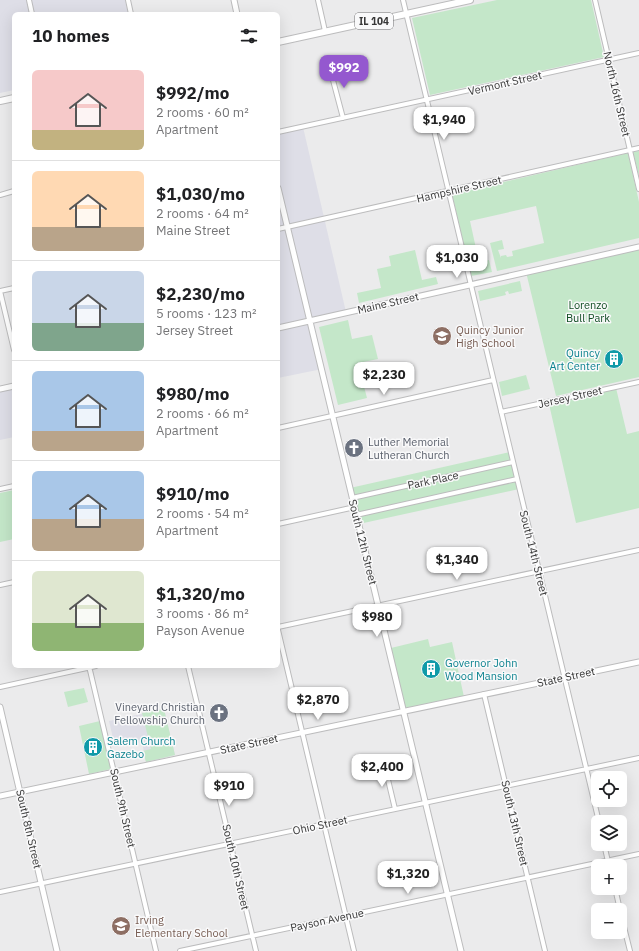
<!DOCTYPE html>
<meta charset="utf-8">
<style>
:root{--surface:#fff;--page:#f2f2f2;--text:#202124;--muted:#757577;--line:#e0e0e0;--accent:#9458cf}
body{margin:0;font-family:"IBM Plex Sans",sans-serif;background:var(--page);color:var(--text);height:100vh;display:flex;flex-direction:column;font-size:15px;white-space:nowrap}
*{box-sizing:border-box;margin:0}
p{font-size:13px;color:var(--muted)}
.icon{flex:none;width:22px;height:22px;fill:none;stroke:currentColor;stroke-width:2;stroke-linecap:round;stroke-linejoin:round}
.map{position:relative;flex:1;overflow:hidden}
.drawer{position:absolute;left:12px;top:12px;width:268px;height:656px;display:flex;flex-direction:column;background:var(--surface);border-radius:6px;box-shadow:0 4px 16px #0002}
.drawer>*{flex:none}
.tools{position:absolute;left:591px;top:771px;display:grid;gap:8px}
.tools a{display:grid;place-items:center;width:36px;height:36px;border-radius:6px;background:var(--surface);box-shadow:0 4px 16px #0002;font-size:20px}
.price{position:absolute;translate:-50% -34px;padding:0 9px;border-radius:8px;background:#fff;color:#222;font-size:13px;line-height:26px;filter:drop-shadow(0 1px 2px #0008)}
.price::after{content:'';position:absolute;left:50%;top:24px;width:12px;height:9px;margin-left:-6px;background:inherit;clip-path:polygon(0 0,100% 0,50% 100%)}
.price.on{background:var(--accent);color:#fff}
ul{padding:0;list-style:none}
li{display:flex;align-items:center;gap:12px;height:100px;padding:0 20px}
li+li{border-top:1px solid var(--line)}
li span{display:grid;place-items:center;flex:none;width:112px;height:80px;border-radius:6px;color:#555}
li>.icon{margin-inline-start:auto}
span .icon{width:48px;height:48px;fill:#fffc;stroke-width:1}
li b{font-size:17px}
h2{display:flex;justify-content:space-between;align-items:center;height:48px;padding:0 20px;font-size:17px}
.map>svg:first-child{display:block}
</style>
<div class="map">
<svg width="639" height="951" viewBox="0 0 639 951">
<rect width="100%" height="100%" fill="#ebebec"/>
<!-- built -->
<path fill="#dedee7" d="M 0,0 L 125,0 L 128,14 L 14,14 L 14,90 L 0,93 Z
M 303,127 L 346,312 L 310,321 L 322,369 L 278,378 L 278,132 Z
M 14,386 L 14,437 L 0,440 L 0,389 Z
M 164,709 L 175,755 L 146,762 L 142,742 L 115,747 L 109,721 Z"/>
<!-- green -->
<path fill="#c4e7c9" d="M 497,0 L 591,0 L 604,57 L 430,95 L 412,18 Z
M 639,151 L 639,176 L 633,152 Z
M 628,153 L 639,202 L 639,238 L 497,271 L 490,243 L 502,240 L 504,249 L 498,250 L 501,258 L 501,256 L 506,255 L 507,257 L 513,256 L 512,251 L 544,243 L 536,206 L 470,221 L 479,262 L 489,260 L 492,272 L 471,276 L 452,194 Z
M 639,247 L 639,377 L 556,396 L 526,272 Z
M 415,250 L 422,280 L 436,277 L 438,284 L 359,303 L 357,293 L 381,288 L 377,269 L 391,266 L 389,256 Z
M 520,281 L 522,291 L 509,294 L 508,291 L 505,292 L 506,295 L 480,301 L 478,291 Z
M 348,320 L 352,339 L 372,335 L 378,359 L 358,363 L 367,398 L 338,405 L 319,327 Z
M 526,375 L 530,389 L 502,396 L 499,382 Z
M 616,388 L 627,434 L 639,431 L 639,508 L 576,523 L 549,404 Z
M 510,452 L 519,489 L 359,524 L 350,488 Z
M 14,490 L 14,539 L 0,542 L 0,493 Z
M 428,639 L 430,647 L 452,642 L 464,697 L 405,710 L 391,648 Z
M 84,688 L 88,702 L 68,707 L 64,692 Z
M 164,709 L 175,755 L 146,762 L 143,751 L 151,749 L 142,713 Z
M 100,721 L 111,769 L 89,774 L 79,726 Z"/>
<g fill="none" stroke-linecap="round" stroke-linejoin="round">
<!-- minor casing -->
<g stroke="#bcbcbd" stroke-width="6">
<path id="minor" d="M 29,0 L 32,14
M 128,0 L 131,14
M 318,0 L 325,31
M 403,0 L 599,822
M 595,0 L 639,189
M 329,65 L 343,118
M 278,132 L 639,53
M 0,195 L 14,191
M 278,229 L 639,148
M 0,291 L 14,350
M 0,291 L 14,288
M 501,412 L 639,382
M 278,428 L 493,380
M 0,489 L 14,486
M 352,498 L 513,462
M 356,515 L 517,479
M 278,524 L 355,507
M 0,585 L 14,582
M 278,627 L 639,550
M 278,630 L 354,951
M 89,666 L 156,951
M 188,666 L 256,951
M 0,687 L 96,666
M 484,694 L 545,951
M 384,763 L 395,809
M 604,844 L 609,866
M 615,888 L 620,910
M 0,892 L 639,758
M 620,911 L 630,951
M 180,951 L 639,854"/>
</g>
<!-- tertiary casing -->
<g stroke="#bcbcbd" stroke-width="7">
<path id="tertiary" d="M 234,0 L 237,14
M 278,188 L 461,951
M 278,328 L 639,247
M 0,389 L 14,386
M 0,707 L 57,951
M 0,796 L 639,662"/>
</g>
<!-- primary casing -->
<g stroke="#bcbcbd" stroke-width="8">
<path id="primary" d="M 278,42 L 470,0
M 0,101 L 14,98"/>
</g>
<!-- minor -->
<use href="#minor" stroke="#fff" stroke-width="4"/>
<!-- tertiary -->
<use href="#tertiary" stroke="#fff" stroke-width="5"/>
<!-- primary -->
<use href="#primary" stroke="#fff" stroke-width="6"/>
</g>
<!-- icons -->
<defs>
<g id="school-disc" transform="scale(1)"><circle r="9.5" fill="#8d6e63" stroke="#f9f9fa"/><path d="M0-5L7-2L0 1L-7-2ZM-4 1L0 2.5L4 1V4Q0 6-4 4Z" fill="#fff"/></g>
<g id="building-disc" transform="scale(1)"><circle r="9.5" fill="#0f9aa8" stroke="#f9f9fa"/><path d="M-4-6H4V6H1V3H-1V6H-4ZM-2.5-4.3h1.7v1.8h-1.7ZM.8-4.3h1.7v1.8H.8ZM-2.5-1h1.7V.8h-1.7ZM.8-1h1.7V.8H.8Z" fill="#fff"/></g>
<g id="church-disc" transform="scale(1)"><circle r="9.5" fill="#6b7280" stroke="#f9f9fa"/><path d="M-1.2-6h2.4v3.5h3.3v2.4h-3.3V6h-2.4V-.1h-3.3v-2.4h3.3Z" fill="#fff"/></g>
</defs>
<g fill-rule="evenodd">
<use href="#school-disc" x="442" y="336"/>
<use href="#building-disc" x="614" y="359"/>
<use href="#church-disc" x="354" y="448"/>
<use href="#building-disc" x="431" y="669"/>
<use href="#church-disc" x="219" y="713"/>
<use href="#building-disc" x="93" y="747"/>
<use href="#school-disc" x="121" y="926"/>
</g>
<g text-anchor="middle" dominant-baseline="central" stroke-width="3" stroke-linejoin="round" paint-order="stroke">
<!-- shield labels -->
<rect fill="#f9f9fa" stroke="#717172" stroke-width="1" x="355" y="13" width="38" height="16" rx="3"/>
<g font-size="10" font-weight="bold" fill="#373737">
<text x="374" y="21">IL 104</text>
</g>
<!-- street labels -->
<g font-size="11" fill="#373737" stroke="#f9f9fa">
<text transform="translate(505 83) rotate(-13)">Vermont Street</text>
<text transform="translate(617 94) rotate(77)">North 16th Street</text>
<text transform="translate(459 189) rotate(-13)">Hampshire Street</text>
<text transform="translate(388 303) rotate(-13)">Maine Street</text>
<text transform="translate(570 397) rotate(-13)">Jersey Street</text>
<text transform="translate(433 480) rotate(-12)">Park Place</text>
<text transform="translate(363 542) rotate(76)">South 12th Street</text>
<text transform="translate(534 553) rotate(76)">South 14th Street</text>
<text transform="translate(566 677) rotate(-12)">State Street</text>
<text transform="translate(249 744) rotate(-12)">State Street</text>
<text transform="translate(123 808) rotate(77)">South 9th Street</text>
<text transform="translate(515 823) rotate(77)">South 13th Street</text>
<text transform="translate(320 825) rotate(-12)">Ohio Street</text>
<text transform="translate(29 829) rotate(77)">South 8th Street</text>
<text transform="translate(236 867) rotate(77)">South 10th Street</text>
<text transform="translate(327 920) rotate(-12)">Payson Avenue</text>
</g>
<!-- park labels -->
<g font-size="11" fill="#124e24" stroke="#f9f9fa">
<text x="588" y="305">Lorenzo<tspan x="588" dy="13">Bull Park</tspan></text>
</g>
<!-- education labels -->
<g font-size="11" fill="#785e54" stroke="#f9f9fa" text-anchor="start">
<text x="456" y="330">Quincy Junior<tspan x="456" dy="13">High School</tspan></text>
<text x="135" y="920">Irving<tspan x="135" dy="13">Elementary School</tspan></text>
</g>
<!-- culture labels -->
<g font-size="11" fill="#0d838f" stroke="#f9f9fa" text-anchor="start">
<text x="600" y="353" text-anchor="end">Quincy<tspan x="600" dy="13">Art Center</tspan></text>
<text x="445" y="663">Governor John<tspan x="445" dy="13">Wood Mansion</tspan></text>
<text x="107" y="741">Salem Church<tspan x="107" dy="13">Gazebo</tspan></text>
</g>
<!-- worship labels -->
<g font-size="11" fill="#5b616d" stroke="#f9f9fa" text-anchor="start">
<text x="368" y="442">Luther Memorial<tspan x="368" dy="13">Lutheran Church</tspan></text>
<text x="205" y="707" text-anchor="end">Vineyard Christian<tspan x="205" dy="13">Fellowship Church</tspan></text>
</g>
</g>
</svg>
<div class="tools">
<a><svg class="icon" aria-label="locate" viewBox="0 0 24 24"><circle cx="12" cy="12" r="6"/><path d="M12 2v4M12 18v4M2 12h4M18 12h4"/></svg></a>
<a><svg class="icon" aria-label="layers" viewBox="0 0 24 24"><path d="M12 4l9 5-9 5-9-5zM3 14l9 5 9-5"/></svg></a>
<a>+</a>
<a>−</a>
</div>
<b class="price on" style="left:344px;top:89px">$992</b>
<b class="price" style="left:444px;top:141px">$1,940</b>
<b class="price" style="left:457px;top:279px">$1,030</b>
<b class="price" style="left:384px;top:396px">$2,230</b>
<b class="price" style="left:457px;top:581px">$1,340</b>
<b class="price" style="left:377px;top:638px">$980</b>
<b class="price" style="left:318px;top:721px">$2,870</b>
<b class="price" style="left:382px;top:788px">$2,400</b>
<b class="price" style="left:229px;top:807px">$910</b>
<b class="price" style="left:408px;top:895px">$1,320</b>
<section class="drawer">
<h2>10 homes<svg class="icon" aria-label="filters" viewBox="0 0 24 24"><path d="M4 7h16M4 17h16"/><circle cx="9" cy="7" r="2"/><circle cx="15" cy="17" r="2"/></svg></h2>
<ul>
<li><span style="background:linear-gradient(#f6c9c9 75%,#c2b280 0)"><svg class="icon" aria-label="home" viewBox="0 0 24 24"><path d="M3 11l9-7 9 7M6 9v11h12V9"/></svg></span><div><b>$992/mo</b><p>2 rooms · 60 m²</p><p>Apartment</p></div></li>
<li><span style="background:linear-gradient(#ffd9b3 70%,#b9a48a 0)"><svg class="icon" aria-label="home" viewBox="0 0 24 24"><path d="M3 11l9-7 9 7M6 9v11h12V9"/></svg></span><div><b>$1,030/mo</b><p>2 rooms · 64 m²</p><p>Maine Street</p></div></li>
<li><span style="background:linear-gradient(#c9d6e8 65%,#7fa58c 0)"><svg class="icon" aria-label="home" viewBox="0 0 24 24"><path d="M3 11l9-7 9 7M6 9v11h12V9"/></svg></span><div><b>$2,230/mo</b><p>5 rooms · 123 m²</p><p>Jersey Street</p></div></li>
<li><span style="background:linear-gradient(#a9c7e8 75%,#b9a48a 0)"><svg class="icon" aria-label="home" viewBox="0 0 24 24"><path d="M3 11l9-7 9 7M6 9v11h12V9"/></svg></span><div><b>$980/mo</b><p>2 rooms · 66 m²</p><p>Apartment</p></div></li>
<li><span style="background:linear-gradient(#a9c7e8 60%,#b9a48a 0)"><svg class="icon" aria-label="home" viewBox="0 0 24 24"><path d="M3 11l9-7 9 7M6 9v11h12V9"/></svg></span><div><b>$910/mo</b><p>2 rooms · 54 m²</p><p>Apartment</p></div></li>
<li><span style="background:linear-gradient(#dfe7d0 65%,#8fb573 0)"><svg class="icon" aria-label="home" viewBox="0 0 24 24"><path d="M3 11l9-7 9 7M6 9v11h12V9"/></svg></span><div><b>$1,320/mo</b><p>3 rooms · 86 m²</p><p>Payson Avenue</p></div></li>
</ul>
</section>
</div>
